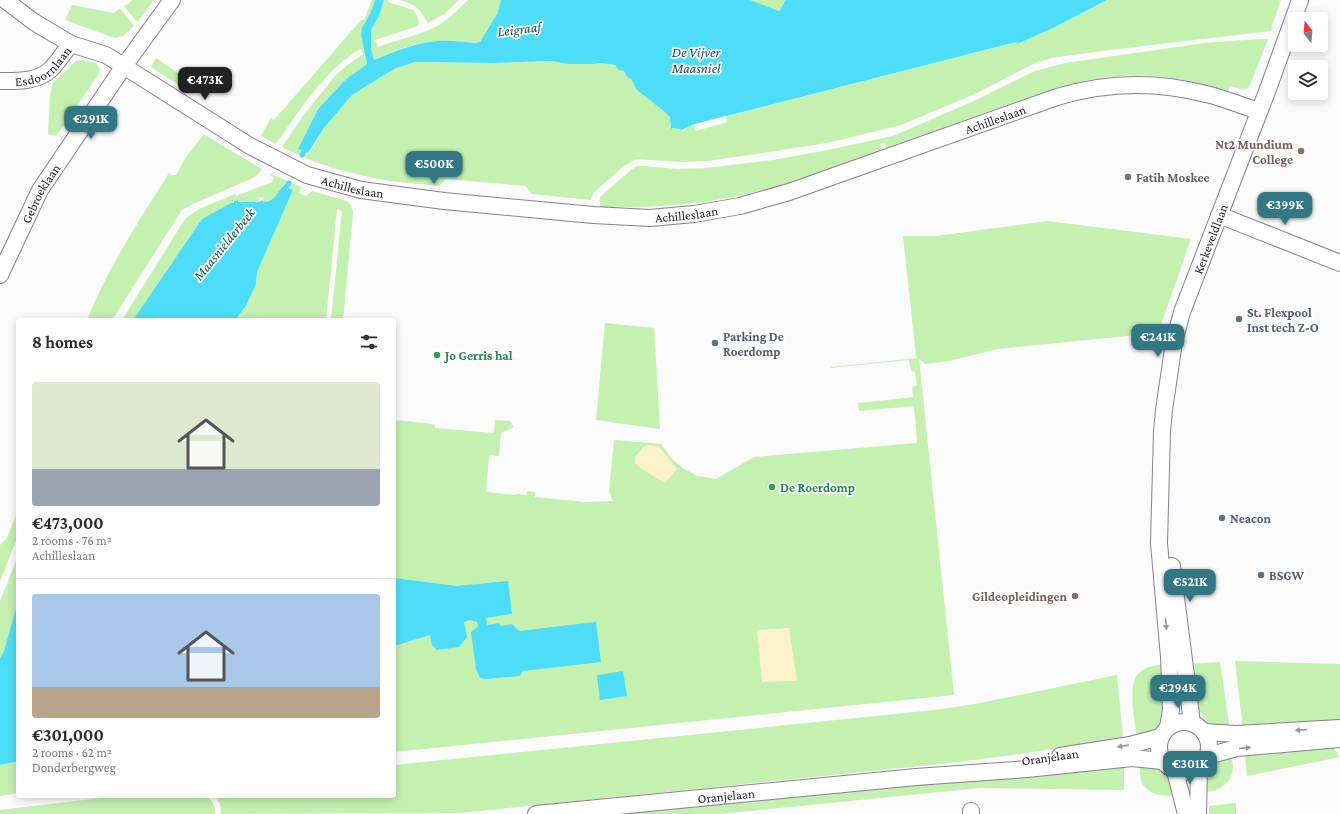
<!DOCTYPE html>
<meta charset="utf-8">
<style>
:root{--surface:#fff;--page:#f2f2f3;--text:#2b2b33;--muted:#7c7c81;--line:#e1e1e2;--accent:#317884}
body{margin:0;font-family:"Crimson Pro",serif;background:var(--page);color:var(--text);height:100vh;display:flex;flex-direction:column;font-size:15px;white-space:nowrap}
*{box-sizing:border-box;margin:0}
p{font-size:13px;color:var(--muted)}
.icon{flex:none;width:22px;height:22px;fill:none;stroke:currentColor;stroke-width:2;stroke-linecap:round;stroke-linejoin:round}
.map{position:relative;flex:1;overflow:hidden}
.side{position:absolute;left:16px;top:318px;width:380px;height:480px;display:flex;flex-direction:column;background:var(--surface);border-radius:4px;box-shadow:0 2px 10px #0003}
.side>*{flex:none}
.needle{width:26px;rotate:344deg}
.controls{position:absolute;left:1288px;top:12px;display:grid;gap:8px}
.controls a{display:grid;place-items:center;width:40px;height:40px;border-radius:4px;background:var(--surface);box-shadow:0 2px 10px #0003;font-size:20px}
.price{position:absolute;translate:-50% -34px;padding:0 9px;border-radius:8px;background:var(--accent);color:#fff;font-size:13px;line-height:26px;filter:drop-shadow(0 1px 2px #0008)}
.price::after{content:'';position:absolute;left:50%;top:24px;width:12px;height:9px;margin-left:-6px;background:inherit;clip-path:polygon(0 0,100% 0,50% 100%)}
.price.current{background:#222;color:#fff}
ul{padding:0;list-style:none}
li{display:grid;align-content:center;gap:8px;height:212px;padding:0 16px}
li+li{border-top:1px solid var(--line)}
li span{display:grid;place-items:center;height:124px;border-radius:4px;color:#555}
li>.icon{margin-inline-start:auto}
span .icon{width:72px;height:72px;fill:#fffc;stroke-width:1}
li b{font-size:17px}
h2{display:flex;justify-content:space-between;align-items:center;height:48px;padding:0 16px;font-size:17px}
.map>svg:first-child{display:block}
</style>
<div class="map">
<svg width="1340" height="814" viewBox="0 0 1340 814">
<rect width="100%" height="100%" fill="#fbfbfb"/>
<!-- green -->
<path fill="#c4f0b0" d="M 133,0 L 154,0 L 137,22 L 124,6 Z
M 372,0 L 375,0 L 370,14 L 362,28 L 361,35 L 367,64 L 345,80 L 318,109 L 298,149 L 309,154 L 324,128 L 352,95 L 394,69 L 415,62 L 493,63 L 551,61 L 563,63 L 596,64 C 600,63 612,64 616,66 C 620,68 619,71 624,71 L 627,77 L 631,79 L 637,90 L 666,113 L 670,118 L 671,125 L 669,127 L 671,129 L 673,128 L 683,131 L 688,126 L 694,124 L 696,131 L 727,122 L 726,116 L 728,116 L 1016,42 L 1017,44 L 1053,28 L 1107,0 L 1281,0 L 1271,28 L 1273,27 L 1271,31 L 1109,50 L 1051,58 L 1033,64 L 977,93 L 901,125 L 827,143 L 762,153 L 707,161 L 680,162 L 637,159 L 625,165 L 593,193 L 591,200 L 532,194 L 526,186 L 446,179 L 439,186 C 423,184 406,183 390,181 C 352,175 316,164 282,147 L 303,116 L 335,76 L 345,67 L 363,54 L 361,49 C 328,65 297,114 276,144 L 261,136 L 271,118 L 274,120 L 361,20 L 364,20 Z
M 384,0 L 388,0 L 388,2 L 413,10 C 417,15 420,21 418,26 L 375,40 L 378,47 C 396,40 426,34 442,23 C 452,17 459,8 468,0 L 501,0 L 497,14 L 480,42 L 475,43 C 463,42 450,40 438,41 C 415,42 394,51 374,60 L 371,48 L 371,30 L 379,16 Z
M 399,0 L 459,0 L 444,14 L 428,23 C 418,7 417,5 399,0 Z
M 750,0 L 786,0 L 779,11 Z
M 72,5 L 114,13 L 120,8 L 134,26 L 123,36 L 115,38 L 65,20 Z
M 1260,39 L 1268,39 L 1250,85 L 1248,88 L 1244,90 L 1230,86 L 1228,92 C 1193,80 1158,74 1121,76 C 1080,78 1042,93 1004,106 C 965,120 925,134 886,148 L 885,143 L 880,144 L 882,150 C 839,165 796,183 751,193 C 701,205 651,208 600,207 L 600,201 L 599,201 L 601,196 L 631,170 L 637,166 L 644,166 L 677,169 L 706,168 L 773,160 L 828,150 L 893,136 L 974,101 L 1035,71 L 1065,63 L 1205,43 Z
M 156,58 L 188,80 L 183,88 L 151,67 Z
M 82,60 L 96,63 L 100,70 L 98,75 L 56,136 L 48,134 L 50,95 L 53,83 L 76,61 Z
M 203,134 L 262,169 L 255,177 L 195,203 L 182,210 L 112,320 L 87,320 C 108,267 139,221 169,173 L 171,175 L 176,175 L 186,157 L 202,137 Z
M 269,173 L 301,187 L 299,193 L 306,196 L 312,191 L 347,201 L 351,206 L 353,212 L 343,320 L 331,320 L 342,211 L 337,209 L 326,320 L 235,320 L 246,306 L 256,284 L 257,272 L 293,190 L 283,185 C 278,194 274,202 263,202 L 263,197 L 259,198 L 259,202 L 238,202 L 237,200 L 233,200 L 233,203 L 202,219 L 133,320 L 122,320 L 185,219 L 199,209 L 235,194 L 236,196 L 272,182 L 274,178 Z
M 1047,221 L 1191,239 L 1158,333 L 997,349 L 949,361 L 925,364 L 919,359 L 954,695 L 394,752 L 394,420 L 434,424 L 435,428 L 494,433 L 495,420 L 510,421 L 514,427 L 501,433 L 499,456 L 490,455 L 489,457 L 486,492 L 515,495 L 516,494 L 527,495 L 527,491 L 535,492 L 535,497 L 585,502 L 613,501 L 609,492 L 614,440 L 661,444 L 672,459 L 684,469 L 698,476 L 716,479 L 754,457 L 917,443 L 914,406 L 859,411 L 858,403 L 913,397 L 912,387 L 917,385 L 915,372 L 911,371 L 909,360 L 831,368 L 831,367 L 918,358 L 916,356 L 903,236 L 936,236 Z
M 605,323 L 654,328 L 660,429 L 596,420 Z
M 18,509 L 18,536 L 0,581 L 0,545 L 7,538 Z
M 18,556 L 18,601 L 4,651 L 0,658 L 0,601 Z
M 1235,661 L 1340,664 L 1340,722 L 1243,729 Z
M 1220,662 L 1230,730 C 1192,727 1195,692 1191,664 Z
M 1163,664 C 1164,682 1170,718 1154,731 C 1150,734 1142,736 1137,738 C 1135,722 1126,681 1140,672 C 1147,666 1155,666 1163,664 Z
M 1117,675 L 1123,738 L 1013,755 L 950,763 L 460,813 L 221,814 L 220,804 L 215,796 L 394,796 L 394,765 L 935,710 L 975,704 Z
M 1332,745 L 1340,757 L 1247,776 L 1245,754 Z
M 1230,756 C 1232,759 1232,761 1233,765 C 1234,781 1219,792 1205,792 C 1209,773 1209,763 1230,756 Z
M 18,759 L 18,793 L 0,796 L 0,765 L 15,762 Z
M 1124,764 L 1124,790 L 980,788 L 719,814 L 621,814 Z
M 1139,764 C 1162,766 1168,775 1176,795 C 1163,797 1149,795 1142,783 C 1140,778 1140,769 1139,764 Z
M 117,796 L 208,796 L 214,805 L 215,814 L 0,814 L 0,810 Z
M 1236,803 L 1236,814 L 1209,814 L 1209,806 Z"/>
<!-- sand -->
<path fill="#fbf2cc" d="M 649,445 L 659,447 L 677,469 L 665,483 L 640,468 L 635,463 L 635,457 L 644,446 Z
M 789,628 L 797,681 L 762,682 L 757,630 Z"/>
<!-- water -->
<path fill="#4dddf8" d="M 375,0 L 384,0 L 379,16 L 371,30 L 371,48 L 374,60 C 395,51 415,43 437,41 C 450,40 463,42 475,43 L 480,42 L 497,14 L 501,0 L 750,0 L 779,11 L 786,0 L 1107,0 L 1053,28 L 1017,44 L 1016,42 L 727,116 L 725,116 L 691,125 L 682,130 L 673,128 L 671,129 L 670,127 L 671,126 L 670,118 L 666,113 L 637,90 L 631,79 L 627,77 L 624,71 L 619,70 L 615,65 L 601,63 L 593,64 L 568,64 L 551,61 L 493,63 L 415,62 L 394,69 L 352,95 L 324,128 L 308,153 L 304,151 L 304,147 L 303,151 L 298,149 L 318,109 L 345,80 L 367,64 L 361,35 L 362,28 L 370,14 Z
M 283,186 L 287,188 L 287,191 L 288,188 L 293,190 L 257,272 L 256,284 L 246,306 L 235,320 L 133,320 L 202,219 L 231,203 L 234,203 L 234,201 L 237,200 L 238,202 L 259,202 L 262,200 L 263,202 C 274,202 277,194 283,186 Z
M 394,578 L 457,586 L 508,581 L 512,614 L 486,618 L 487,625 L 499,623 L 501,626 L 512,624 L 519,631 L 596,622 L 601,662 L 523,671 L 520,676 L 485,679 L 480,678 L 476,669 L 471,632 L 478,626 L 477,622 L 470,620 L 464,622 L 467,637 L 459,647 L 437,650 L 432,645 L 430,635 L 394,646 Z
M 18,601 L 18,759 L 15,762 L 0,765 L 0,658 L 4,651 Z
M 623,671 L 627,696 L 600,700 L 597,675 Z"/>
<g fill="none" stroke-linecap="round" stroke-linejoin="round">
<!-- stream -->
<path stroke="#4dddf8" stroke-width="5" d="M 302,155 L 307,145
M 282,192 L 289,183"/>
<!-- minor casing -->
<g stroke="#8a7c95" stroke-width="18">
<g id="minor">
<path d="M 5,0 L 34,22 L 71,44"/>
<path id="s1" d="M 0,81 C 17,81 38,82 51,69 C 58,62 64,52 71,44 L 106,55 L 250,146 L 307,175 L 361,190 L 444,201 L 593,215 L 650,218 L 694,214 L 740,206 L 789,192 L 1057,97 C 1106,82 1156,81 1206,94 C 1224,98 1241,106 1259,111"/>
<path d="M 1219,215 L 1340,263"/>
<path id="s2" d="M 0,275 L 40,190 L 124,66 L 172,0"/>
<path d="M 1172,566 L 1192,723"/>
<circle cx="1184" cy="747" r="25"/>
<path id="s3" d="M 1168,727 L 1171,710 L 1169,657 L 1159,543 L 1162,431 L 1164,410 L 1174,342 L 1182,312 L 1268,89 L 1300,0"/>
<path d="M 1204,732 L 1236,734 L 1340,728"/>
<path d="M 1060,756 L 1130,745 L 1160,737"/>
<path d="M 1207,756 L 1237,748 L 1340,739"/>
<path d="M 1175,771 L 1186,814"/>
<path d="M 971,811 L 971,814"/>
<path id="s4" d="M 536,814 L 916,777 L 1027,769 L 1132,758 L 1162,761"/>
<path d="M 1198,814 L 1199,767"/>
</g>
</g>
<!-- minor -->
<use href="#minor" stroke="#fff" stroke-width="16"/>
</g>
<!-- one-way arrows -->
<defs><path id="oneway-solid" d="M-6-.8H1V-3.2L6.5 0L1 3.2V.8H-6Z"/></defs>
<g fill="#99979c">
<use href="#oneway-solid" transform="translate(1166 624) rotate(85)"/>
<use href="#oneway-solid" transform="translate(1301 730) rotate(176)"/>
<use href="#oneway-solid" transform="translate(1123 746) rotate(172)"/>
<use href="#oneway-solid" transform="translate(1245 748) rotate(-5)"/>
</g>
<!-- markers -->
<g fill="#8d6e63" stroke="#fff" stroke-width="1.5">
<circle cx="1301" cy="151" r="4"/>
<circle cx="1075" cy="596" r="4"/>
</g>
<circle fill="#6b7280" stroke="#fff" stroke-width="1.5" cx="1128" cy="177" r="4"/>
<g fill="#5c6f8a" stroke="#fff" stroke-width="1.5">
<circle cx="1239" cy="319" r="4"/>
<circle cx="715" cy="343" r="4"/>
<circle cx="1222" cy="518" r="4"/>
<circle cx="1261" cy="575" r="4"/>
</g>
<g fill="#2e9e5b" stroke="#fff" stroke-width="1.5">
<circle cx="437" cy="355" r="4"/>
<circle cx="772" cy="487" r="4"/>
</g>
<g text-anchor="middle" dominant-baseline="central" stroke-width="3.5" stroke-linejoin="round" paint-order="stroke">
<!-- street labels -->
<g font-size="13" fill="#1d1822" stroke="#fff">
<text stroke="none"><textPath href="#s1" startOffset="48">Esdoornlaan</textPath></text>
<text stroke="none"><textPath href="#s1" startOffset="1064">Achilleslaan</textPath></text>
<text stroke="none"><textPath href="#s1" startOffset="404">Achilleslaan</textPath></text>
<text stroke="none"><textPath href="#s2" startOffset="91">Gebroeklaan</textPath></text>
<text stroke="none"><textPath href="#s1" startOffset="740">Achilleslaan</textPath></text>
<text stroke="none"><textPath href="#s3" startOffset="496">Kerkeveldlaan</textPath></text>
<text transform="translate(1050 757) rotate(-8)">Oranjelaan</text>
<text stroke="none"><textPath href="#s4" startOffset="191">Oranjelaan</textPath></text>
</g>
<!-- education labels -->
<g font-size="13" font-weight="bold" fill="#785e54" stroke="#fff" text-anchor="end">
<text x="1293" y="144">Nt2 Mundium<tspan x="1293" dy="15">College</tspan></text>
<text x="1067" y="596">Gildeopleidingen</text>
</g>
<!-- worship labels -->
<g font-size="13" font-weight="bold" fill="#5b616d" stroke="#fff" text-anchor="start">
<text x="1136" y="177">Fatih Moskee</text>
</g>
<!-- service labels -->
<g font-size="13" font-weight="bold" fill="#4e5e75" stroke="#fff" text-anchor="start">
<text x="1247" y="312">St. Flexpool<tspan x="1247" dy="15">Inst tech Z-O</tspan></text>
<text x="723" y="336">Parking De<tspan x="723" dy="15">Roerdomp</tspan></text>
<text x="1230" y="518">Neacon</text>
<text x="1269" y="575">BSGW</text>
</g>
<!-- leisure labels -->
<g font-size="13" font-weight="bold" fill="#27864d" stroke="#fff" text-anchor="start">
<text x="445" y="355">Jo Gerris hal</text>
<text x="780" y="487">De Roerdomp</text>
</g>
<!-- water labels -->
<g font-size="14" font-style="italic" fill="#114f5a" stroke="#fff">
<text transform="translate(519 29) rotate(-7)">Leigraaf</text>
<text x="696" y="52">De Vijver<tspan x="696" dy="16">Maasniel</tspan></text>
<text transform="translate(224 244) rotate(-51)">Maasnielderbeek</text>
</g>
</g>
</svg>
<div class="controls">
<a><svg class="needle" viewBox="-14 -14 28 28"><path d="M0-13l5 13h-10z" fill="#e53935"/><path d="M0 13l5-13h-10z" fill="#7c7c81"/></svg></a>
<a><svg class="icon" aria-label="layers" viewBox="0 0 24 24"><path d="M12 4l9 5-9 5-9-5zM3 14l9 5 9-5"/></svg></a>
</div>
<b class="price current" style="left:205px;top:101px">€473K</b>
<b class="price" style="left:91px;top:140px">€291K</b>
<b class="price" style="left:434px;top:185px">€500K</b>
<b class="price" style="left:1285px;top:226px">€399K</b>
<b class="price" style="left:1158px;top:358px">€241K</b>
<b class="price" style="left:1190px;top:603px">€521K</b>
<b class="price" style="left:1178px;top:709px">€294K</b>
<b class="price" style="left:1190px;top:785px">€301K</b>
<section class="side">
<h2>8 homes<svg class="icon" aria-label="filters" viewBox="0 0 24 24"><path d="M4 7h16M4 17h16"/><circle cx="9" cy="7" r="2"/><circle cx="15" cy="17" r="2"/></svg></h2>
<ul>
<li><span style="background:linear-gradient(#dfe7d0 70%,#9aa5b1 0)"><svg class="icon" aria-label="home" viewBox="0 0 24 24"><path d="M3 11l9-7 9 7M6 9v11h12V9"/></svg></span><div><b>€473,000</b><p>2 rooms · 76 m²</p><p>Achilleslaan</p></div></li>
<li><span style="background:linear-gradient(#a9c7e8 75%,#b9a48a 0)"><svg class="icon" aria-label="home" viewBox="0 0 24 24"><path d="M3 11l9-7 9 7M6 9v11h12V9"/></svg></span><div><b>€301,000</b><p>2 rooms · 62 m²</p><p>Donderbergweg</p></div></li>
</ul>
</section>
</div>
